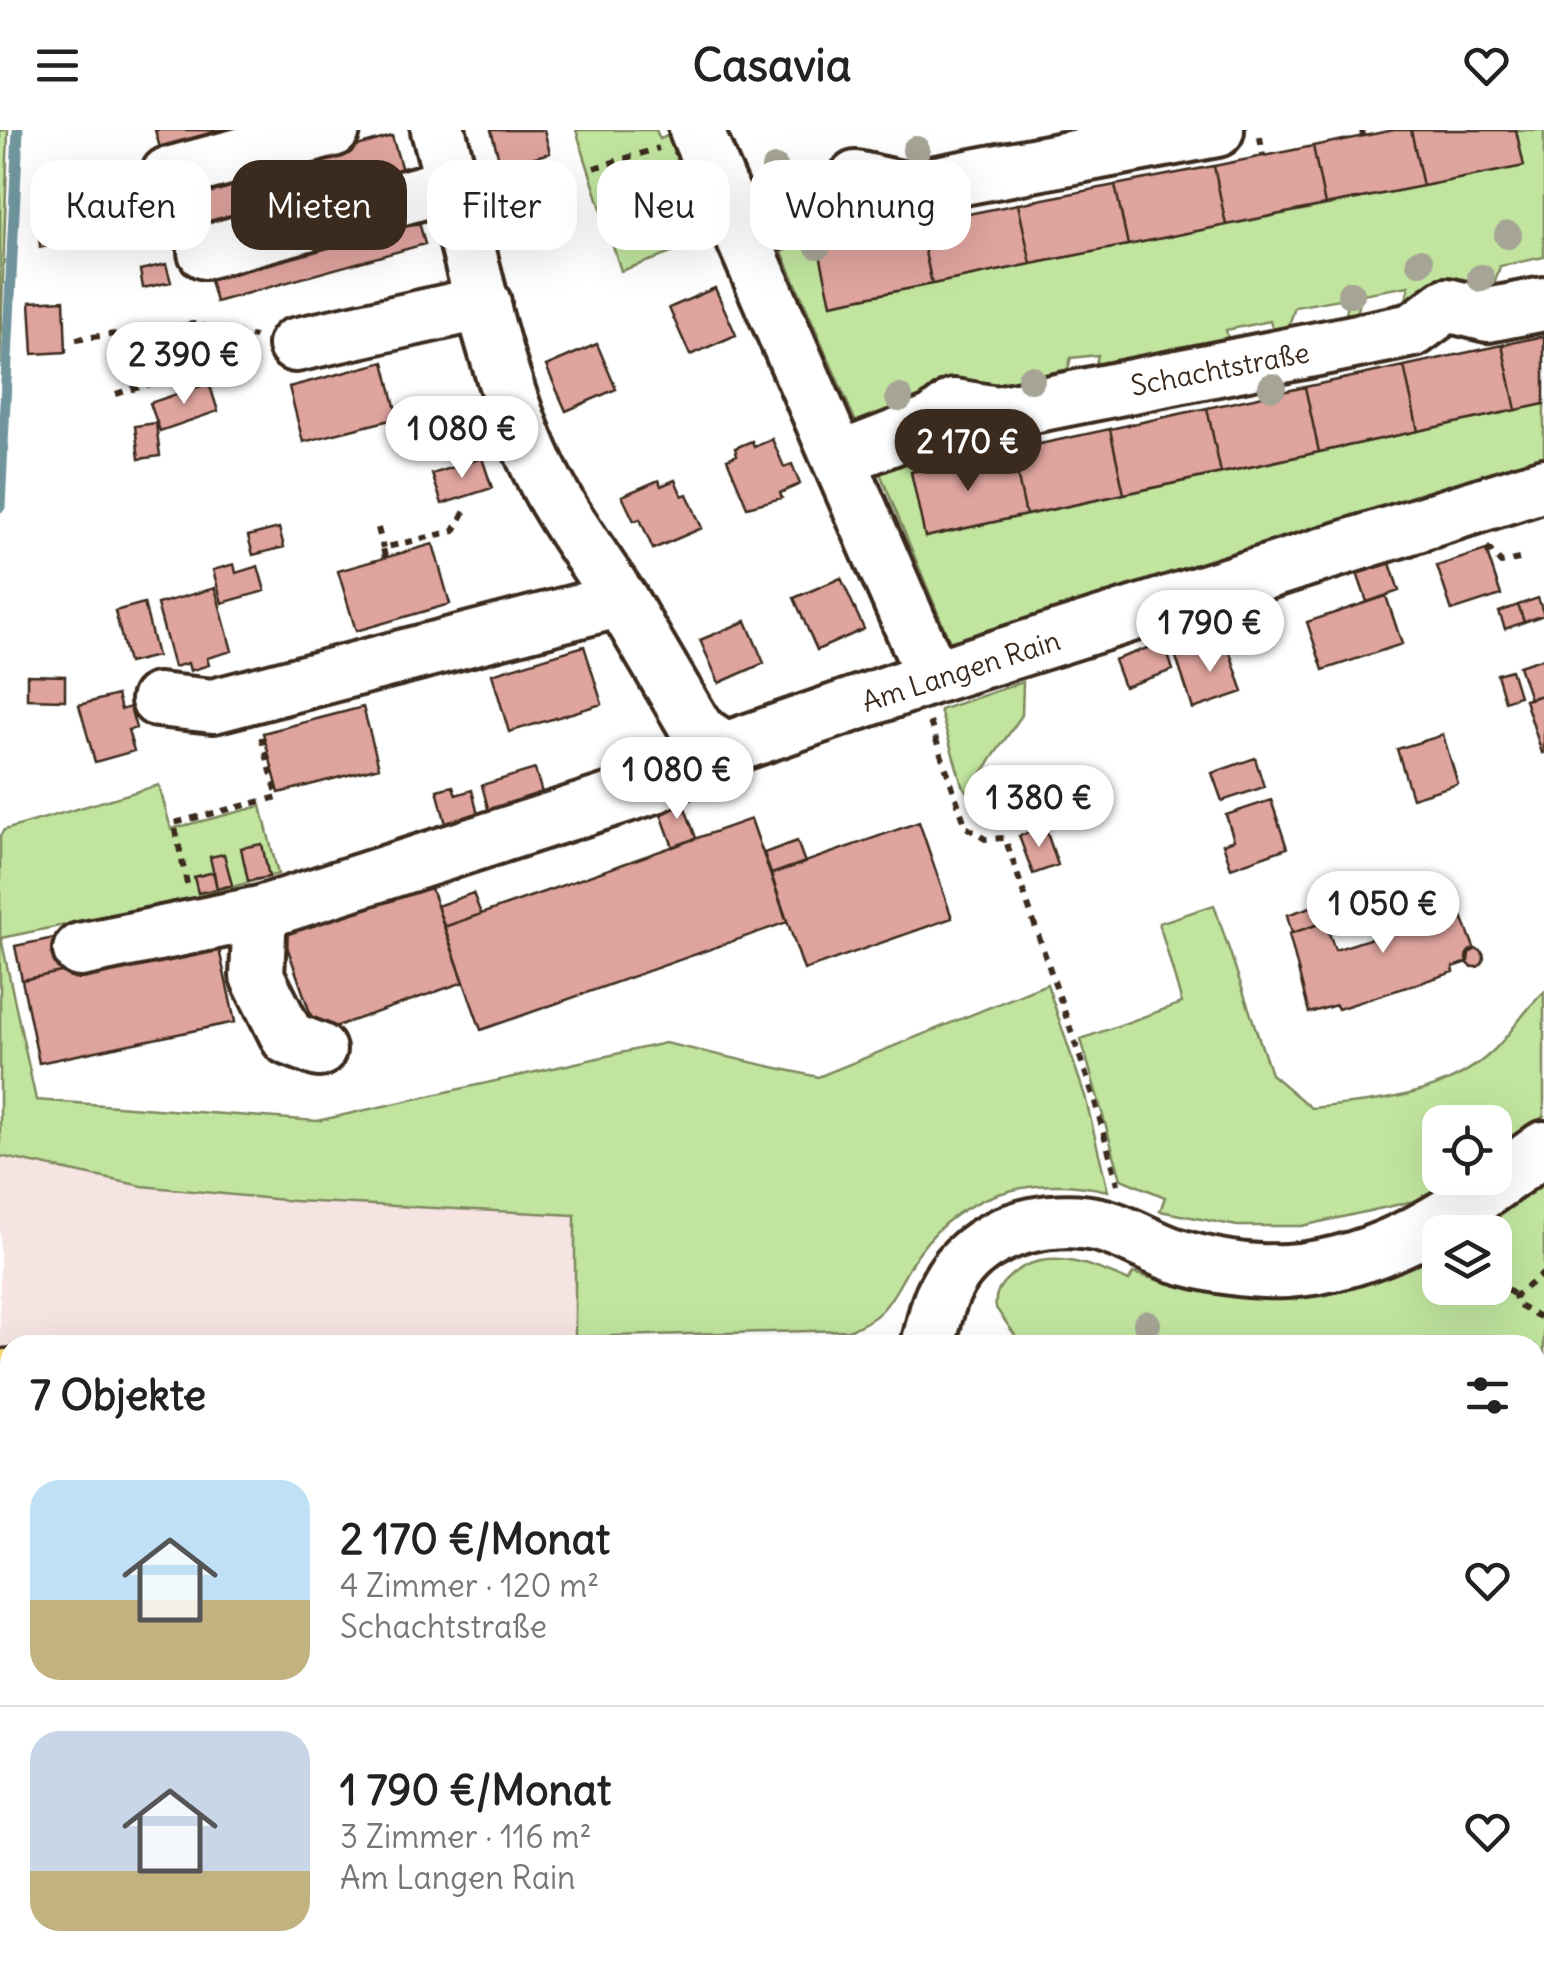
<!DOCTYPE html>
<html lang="de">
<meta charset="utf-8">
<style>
:root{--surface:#fff;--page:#f2f2f2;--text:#222;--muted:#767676;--line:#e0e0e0;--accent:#3b2a1e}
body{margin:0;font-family:Delius,sans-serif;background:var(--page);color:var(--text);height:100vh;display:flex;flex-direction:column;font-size:38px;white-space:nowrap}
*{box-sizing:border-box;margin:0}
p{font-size:32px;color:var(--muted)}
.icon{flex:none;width:55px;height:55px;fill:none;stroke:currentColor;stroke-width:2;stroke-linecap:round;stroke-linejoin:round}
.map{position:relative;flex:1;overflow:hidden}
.details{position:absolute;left:0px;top:1205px;width:1545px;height:642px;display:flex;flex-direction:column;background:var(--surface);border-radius:30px 30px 0 0;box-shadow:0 10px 40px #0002}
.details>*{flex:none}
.guide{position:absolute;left:30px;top:30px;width:1000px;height:90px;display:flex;gap:20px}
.controls{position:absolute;left:1422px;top:975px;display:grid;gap:20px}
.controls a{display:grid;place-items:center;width:90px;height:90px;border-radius:20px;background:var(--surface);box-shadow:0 10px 40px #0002;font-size:50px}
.price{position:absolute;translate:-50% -85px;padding:0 22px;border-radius:35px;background:#fff;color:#222;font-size:32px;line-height:65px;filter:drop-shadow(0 2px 5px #0008)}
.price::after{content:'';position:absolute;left:50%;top:60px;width:30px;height:22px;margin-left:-15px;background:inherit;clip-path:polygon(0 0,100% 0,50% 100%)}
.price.current{background:var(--accent);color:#fff}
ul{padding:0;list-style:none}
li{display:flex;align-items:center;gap:30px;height:250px;padding:0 30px}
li+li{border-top:2px solid var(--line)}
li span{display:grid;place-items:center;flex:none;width:280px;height:200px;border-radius:30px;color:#555}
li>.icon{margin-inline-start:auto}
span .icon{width:120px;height:120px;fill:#fffc;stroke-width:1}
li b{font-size:42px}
h2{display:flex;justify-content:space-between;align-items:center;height:120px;padding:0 30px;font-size:42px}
.chip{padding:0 35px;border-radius:30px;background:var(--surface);box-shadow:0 10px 40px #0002;font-size:35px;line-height:90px}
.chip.current{background:var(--accent);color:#fff}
header{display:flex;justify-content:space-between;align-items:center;height:130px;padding:0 30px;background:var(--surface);font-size:45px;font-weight:700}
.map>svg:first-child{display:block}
</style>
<header><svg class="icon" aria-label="menu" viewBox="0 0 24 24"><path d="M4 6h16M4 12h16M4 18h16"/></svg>Casavia<svg class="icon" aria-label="heart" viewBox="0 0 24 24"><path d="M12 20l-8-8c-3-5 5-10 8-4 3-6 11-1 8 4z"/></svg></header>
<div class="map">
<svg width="1544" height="1847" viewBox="0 0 1544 1847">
<rect width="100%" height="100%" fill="#fff"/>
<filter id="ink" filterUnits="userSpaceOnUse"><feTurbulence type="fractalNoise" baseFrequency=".01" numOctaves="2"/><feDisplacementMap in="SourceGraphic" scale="20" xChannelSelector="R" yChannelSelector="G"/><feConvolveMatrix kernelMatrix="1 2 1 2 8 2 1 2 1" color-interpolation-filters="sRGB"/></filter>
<g filter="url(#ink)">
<!-- built -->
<path fill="#f5e4e2" d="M 0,1026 L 142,1056 L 294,1071 L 575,1085 L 575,1215 L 10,1215 L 10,1838 L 1535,1838 L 1535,1401 L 1544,1400 L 1544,1847 L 0,1847 Z"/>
<!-- green -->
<path fill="#c1e59f" stroke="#7e885e" stroke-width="2.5" d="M 0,0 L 8,0 L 0,235 Z
M 576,0 L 656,0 L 660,9 L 681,0 L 728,103 L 621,141 Z
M 1516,0 L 1544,0 L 1544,127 L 1500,136 L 1488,174 L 1402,189 L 1409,156 L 1362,164 L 1353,200 L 1341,204 L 1350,167 L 1295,177 L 1283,214 L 1277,214 L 1270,191 L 1226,200 L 1232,225 L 1091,255 L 1098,225 L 1071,228 L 1062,260 L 861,304 L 777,110 L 842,82 L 847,109 L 818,115 L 832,174 L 1523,36 Z
M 1544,274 L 1544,330 L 954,522 L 875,331 L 939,309 L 944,334 L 911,342 L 926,407 Z
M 1023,552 L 1022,585 L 979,647 L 972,669 L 962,655 L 940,580 Z
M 159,655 L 171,699 L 261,676 L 278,744 L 186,770 L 1,808 L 36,970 L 317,991 L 665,913 L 818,947 L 1047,854 L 1085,966 L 1108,1061 C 1030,1044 953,1063 910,1136 C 892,1167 886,1188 848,1200 L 575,1207 L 575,1085 L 294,1071 L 142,1056 L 0,1026 L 0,706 L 4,700 Z
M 1214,775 L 1271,944 L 1311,978 C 1373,972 1445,967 1493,921 C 1512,903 1524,880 1544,862 L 1544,986 L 1495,1020 L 1495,992 L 1440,992 L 1440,1048 L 1455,1048 L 1423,1069 L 1302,1096 L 1237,1096 L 1160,1081 L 1165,1067 L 1121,1049 L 1081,909 L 1182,873 L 1159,793 Z
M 1544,1038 L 1544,1231 L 1535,1231 L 1535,1215 L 1046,1215 L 1017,1208 L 996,1178 C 994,1166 998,1157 1007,1149 C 1041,1114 1091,1134 1129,1151 L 1133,1143 L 1191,1160 L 1241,1164 L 1440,1109 L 1440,1158 L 1495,1158 L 1495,1102 L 1450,1102 Z
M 1544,1400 L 1544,1500 L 1535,1495 L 1535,1401 Z
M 654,1838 L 736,1838 L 723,1847 L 655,1847 Z"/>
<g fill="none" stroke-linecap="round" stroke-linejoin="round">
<!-- stream -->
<path stroke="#6f959d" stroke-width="11" d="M 0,377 L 18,0"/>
</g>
<!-- building -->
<path fill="#dfa49e" stroke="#3b2a1e" stroke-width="2.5" d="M 155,0 L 255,0 L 162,25 Z
M 491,0 L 544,0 L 550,23 L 501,36 Z
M 1394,0 L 1411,0 L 1423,56 L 1325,75 L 1313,16 Z
M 1411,0 L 1516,0 L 1524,36 L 1423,56 Z
M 392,6 L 403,44 L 182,106 L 172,69 Z
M 1313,16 L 1325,75 L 1226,95 L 1214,36 Z
M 1214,36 L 1226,95 L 1128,115 L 1115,55 Z
M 1115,55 L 1128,115 L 1031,134 L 1018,74 Z
M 1018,74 L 1031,134 L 932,154 L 919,94 Z
M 89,80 L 91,113 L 40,117 L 37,84 Z
M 417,85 L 425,114 L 216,172 L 208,143 Z
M 919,94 L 932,154 L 831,174 L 818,115 Z
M 166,134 L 171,152 L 143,158 L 140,140 Z
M 715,158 L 736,205 L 690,225 L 669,178 Z
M 64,170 L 66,222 L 33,224 L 30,172 Z
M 1544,206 L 1544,274 L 1516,280 L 1502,215 Z
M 597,214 L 616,259 L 566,281 L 546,236 Z
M 1502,215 L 1516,280 L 1418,301 L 1404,236 Z
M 384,232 L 398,288 L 303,312 L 289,257 Z
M 1404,236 L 1418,301 L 1319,322 L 1305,257 Z
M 209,253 L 218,281 L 160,301 L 150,273 Z
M 1305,257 L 1319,322 L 1221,343 L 1207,278 Z
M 1207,278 L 1221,343 L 1124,364 L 1110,299 Z
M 156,293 L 160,326 L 139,329 L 135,296 Z
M 1110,299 L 1124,364 L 1026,385 L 1012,320 Z
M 772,309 L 784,337 L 792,334 L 800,354 L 780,363 L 782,368 L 747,377 L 727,329 L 737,325 L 735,318 L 752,311 L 754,317 Z
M 1012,320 L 1026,385 L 925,407 L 911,342 Z
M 482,328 L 492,358 L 442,374 L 432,344 Z
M 659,350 L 661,356 L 675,350 L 682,366 L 687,364 L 702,398 L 653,419 L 640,389 L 634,391 L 622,366 Z
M 279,398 L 284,417 L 253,425 L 248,406 Z
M 433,414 L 450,474 L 356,501 L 338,441 Z
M 1486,420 L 1501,465 L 1452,481 L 1437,436 Z
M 1390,433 L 1399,461 L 1367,472 L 1357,443 Z
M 234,434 L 236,443 L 258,436 L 265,461 L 222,473 L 213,440 Z
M 841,448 L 864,499 L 817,520 L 794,468 Z
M 215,458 L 232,521 L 207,528 L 209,535 L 190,541 L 188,533 L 174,537 L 157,474 Z
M 1386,466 L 1402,514 L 1323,540 L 1307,492 Z
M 1538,468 L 1544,485 L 1524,492 L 1518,475 Z
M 144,473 L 157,526 L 128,533 L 115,481 Z
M 1518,475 L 1524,492 L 1505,499 L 1499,482 Z
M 746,491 L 764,533 L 719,553 L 700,510 Z
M 1226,510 L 1243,562 L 1193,579 L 1176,527 Z
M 1164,512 L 1173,540 L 1124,557 L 1114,530 Z
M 584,516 L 602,574 L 509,602 L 492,544 Z
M 1544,528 L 1544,564 L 1530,569 L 1519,536 Z
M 1511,540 L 1519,566 L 1505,571 L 1497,544 Z
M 27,545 L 65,546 L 65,570 L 27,569 Z
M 1544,564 L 1544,623 L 1542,623 L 1525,570 Z
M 117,565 L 121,580 L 130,577 L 136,598 L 128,600 L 134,621 L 95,632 L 79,575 Z
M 363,577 L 379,637 L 279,663 L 263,603 Z
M 1443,605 L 1458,654 L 1412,668 L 1397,619 Z
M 1255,628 L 1264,657 L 1222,671 L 1212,643 Z
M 535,639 L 544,670 L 490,686 L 482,655 Z
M 453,656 L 456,665 L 472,660 L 479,689 L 447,698 L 437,660 Z
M 681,667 L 696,708 L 673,717 L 658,676 Z
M 1271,670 L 1287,718 L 1231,738 L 1223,714 L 1234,710 L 1226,685 Z
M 751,689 L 787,792 L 481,900 L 444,797 Z
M 919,692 L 952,788 L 804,840 L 771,744 Z
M 1045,697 L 1058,735 L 1033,744 L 1019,706 Z
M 797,711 L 805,733 L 771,744 L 764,723 Z
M 262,714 L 269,747 L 248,751 L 241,718 Z
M 224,724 L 232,755 L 217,759 L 210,727 Z
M 214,742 L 217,759 L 198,763 L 194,747 Z
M 428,750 L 464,852 L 317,903 L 282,802 Z
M 1450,755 L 1475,820 L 1469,823 L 1468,832 L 1453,837 L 1454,842 L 1338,879 L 1336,875 L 1309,883 L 1289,804 L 1325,792 L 1335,820 L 1422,792 L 1413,766 Z
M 473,763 L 481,784 L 444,797 L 437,776 Z
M 1319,774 L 1325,792 L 1292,803 L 1287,785 Z
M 64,806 L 71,840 L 22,850 L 15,816 Z
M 217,810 L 235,892 L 39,933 L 22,850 Z
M1466 828a9 9 0 1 1 18 0a9 9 0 1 1-18 0Z
M 0,1414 L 10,1414 L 10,1549 L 0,1549 Z
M 1535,1495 L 1544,1500 L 1544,1847 L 1334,1847 L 1339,1838 L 1535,1838 Z
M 0,1549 L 10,1549 L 10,1679 L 0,1680 Z
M 10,1679 L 10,1820 L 0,1821 L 0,1680 Z
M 10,1820 L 10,1838 L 580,1838 L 580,1844 L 0,1847 L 0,1821 Z
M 1024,1838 L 1336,1838 L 1339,1839 L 1334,1847 L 1019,1847 Z"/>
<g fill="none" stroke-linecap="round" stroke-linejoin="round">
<!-- minor casing -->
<g stroke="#3b2a1e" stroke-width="60">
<path id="minor" d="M 438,0 C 468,108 488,223 533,326 C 555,377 590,423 621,470
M 696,0 L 933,547
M 168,44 L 333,0
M 742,104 L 831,74 L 856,48 L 905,59 L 1217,0
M 205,122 L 453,54
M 295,215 L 484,173
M 839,329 L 934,292 L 954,276 L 997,283 L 1413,200 L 1447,175 L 1488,185 L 1544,174
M 158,570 L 213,576 L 621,470 L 698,601 L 725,619 L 933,547 L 1544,355
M 260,783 L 257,846 L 288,908 L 319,920
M 80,820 L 260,783 L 655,656 L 725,619
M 928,1215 C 934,1195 936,1175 946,1157 C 973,1102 1047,1081 1104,1096 C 1129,1103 1150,1117 1174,1125 C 1209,1136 1251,1143 1287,1141 C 1389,1134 1465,1076 1544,1018
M 0,1379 L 10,1379
M 635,1838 L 636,1847
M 782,1847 L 782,1838
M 853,1847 L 854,1838"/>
</g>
<!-- major casing -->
<g stroke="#3b2a1e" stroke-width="62">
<path id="major" d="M 0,1248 L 10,1247
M 1535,1274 L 1544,1275"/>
</g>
<!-- path -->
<path stroke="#3b2a1e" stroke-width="6" stroke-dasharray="8 8" stroke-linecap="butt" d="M 1362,0 L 1363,6
M 1260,7 L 1263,26
M 594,38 L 659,18
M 76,209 L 193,194 L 255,207
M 116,264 L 254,223
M 378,398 L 383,418
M 1487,417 L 1501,433 L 1519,429
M 385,427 L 383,418 L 454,401 L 465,381
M 930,592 L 966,697 L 985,709 L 1005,708 L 1093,965 L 1118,1054
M 187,754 L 174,693 L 278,667 L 261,606
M 1544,1143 L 1515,1166 L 1519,1176 L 1544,1189
M 1495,1148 L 1515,1166"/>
<!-- minor -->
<use href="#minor" stroke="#fff" stroke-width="52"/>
<!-- major -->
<use href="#major" stroke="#fbe180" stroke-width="55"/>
</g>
<!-- trees -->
<g fill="#a5a495">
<circle cx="916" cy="20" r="14"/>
<circle cx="775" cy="39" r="14"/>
<circle cx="1508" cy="105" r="14"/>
<circle cx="818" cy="115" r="14"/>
<circle cx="1420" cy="132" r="14"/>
<circle cx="1481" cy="148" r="14"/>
<circle cx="1351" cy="164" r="14"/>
<circle cx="1031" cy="249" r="14"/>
<circle cx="1272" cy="257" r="14"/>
<circle cx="899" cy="268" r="14"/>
<circle cx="983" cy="312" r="14"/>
<circle cx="934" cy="324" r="14"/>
<circle cx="1147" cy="1194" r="14"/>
</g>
</g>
<g text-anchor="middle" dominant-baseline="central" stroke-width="9" stroke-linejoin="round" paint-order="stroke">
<!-- street labels -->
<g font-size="28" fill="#3b2a1e" stroke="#fff">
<text transform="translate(1220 239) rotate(-11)">Schachtstraße</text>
<text transform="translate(961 541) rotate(-18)">Am Langen Rain</text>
</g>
</g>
</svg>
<div class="controls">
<a><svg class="icon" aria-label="locate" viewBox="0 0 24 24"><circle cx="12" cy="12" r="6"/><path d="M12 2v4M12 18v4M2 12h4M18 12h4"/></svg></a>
<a><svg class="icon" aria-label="layers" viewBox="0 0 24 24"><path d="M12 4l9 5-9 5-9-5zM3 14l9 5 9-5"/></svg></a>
</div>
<b class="price" style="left:184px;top:277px">2 390 €</b>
<b class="price" style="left:462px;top:351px">1 080 €</b>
<b class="price current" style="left:968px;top:364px">2 170 €</b>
<b class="price" style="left:1210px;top:545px">1 790 €</b>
<b class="price" style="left:677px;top:692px">1 080 €</b>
<b class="price" style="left:1039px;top:720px">1 380 €</b>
<b class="price" style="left:1383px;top:826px">1 050 €</b>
<div class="guide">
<a class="chip">Kaufen</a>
<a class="chip current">Mieten</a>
<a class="chip">Filter</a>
<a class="chip">Neu</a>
<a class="chip">Wohnung</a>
</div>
<section class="details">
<h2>7 Objekte<svg class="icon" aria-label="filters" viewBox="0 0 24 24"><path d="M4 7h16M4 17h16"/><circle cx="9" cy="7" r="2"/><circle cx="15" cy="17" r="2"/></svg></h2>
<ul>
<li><span style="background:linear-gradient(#bfe0f5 60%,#c2b280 0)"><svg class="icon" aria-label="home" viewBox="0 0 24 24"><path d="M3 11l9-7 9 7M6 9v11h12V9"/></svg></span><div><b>2 170 €/Monat</b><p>4 Zimmer · 120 m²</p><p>Schachtstraße</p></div><svg class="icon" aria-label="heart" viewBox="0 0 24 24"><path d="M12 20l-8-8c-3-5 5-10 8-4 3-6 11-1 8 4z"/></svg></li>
<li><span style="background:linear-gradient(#c9d6e8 70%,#c2b280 0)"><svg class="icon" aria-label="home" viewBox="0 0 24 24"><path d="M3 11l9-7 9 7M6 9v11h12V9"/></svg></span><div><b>1 790 €/Monat</b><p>3 Zimmer · 116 m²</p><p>Am Langen Rain</p></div><svg class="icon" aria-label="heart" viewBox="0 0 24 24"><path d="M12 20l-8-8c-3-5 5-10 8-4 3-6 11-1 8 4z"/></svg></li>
</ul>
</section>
</div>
